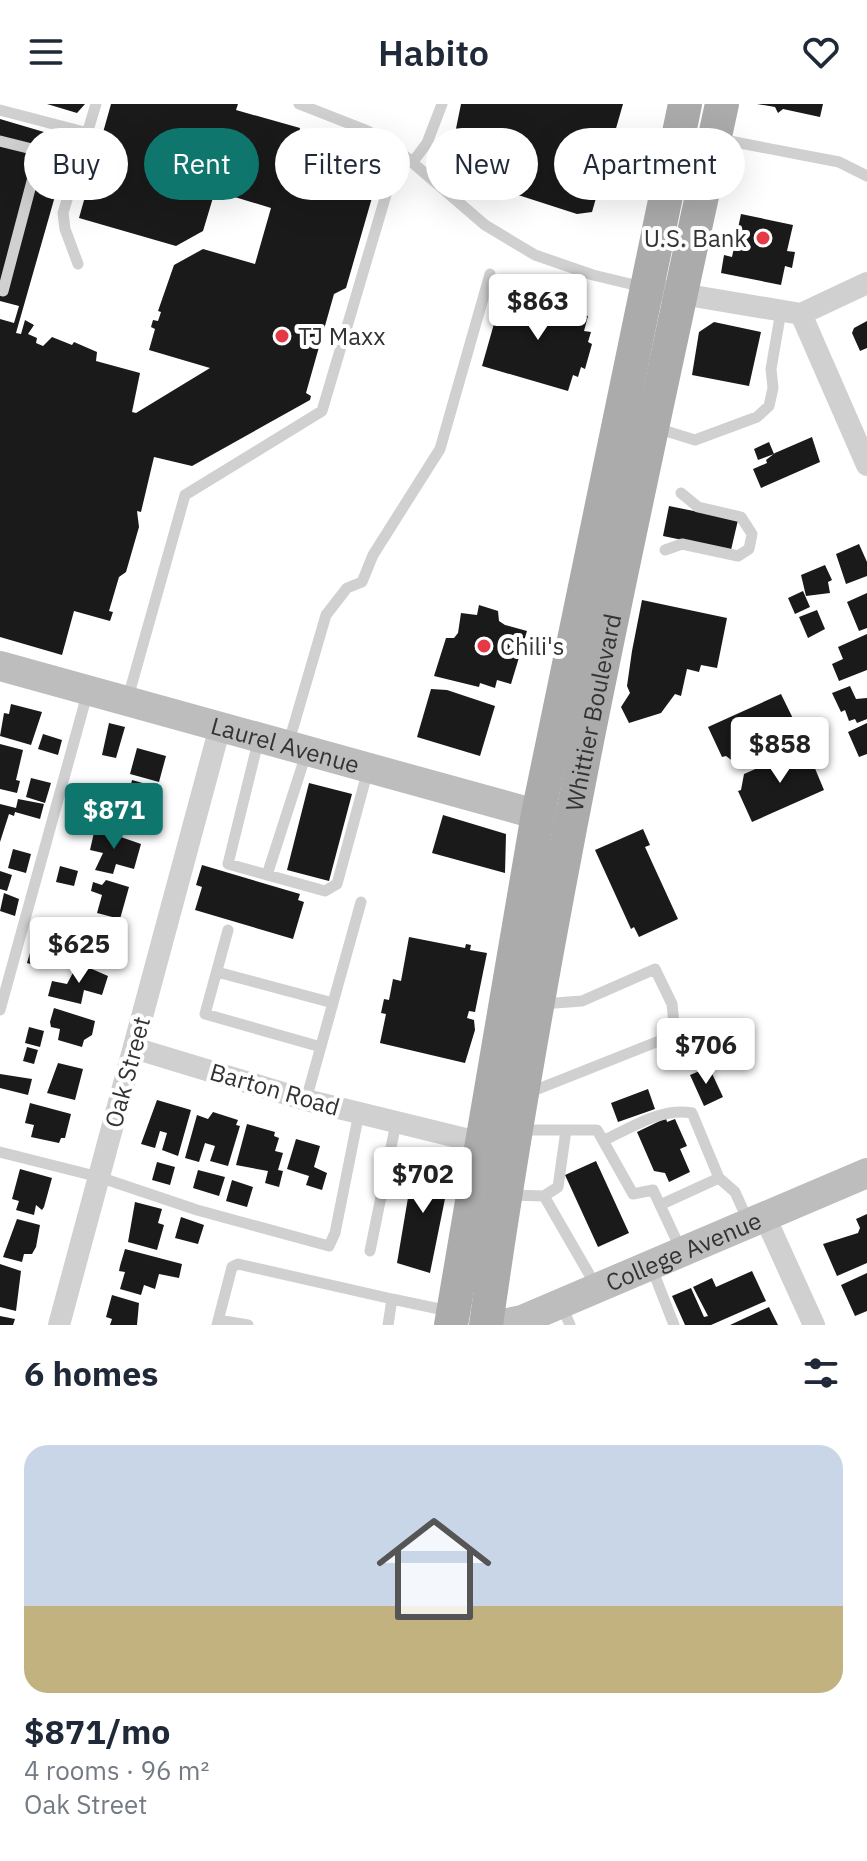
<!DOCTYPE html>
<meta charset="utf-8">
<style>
:root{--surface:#fff;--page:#f2f2f3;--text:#1f2937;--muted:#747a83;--line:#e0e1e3;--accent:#0f766e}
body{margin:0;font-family:"IBM Plex Sans",sans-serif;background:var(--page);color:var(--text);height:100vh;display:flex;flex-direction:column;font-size:30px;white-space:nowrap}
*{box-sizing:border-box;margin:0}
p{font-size:26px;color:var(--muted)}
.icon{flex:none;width:44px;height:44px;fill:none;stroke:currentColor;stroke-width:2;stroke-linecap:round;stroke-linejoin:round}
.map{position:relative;height:1221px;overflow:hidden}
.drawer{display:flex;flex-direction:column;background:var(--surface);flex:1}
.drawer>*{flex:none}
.guide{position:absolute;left:24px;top:24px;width:820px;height:72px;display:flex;gap:16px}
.price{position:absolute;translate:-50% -68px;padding:0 18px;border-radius:8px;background:#fff;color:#222;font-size:26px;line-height:52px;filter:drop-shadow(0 2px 4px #0008)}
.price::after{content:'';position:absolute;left:50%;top:48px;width:24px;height:18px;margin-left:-12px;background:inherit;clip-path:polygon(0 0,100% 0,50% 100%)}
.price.active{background:var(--accent);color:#fff}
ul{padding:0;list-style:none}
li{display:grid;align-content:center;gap:16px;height:424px;padding:0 24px}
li+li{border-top:2px solid var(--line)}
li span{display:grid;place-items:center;height:248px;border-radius:24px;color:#555}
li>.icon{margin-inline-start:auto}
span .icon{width:144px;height:144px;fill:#fffc;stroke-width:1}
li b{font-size:34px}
h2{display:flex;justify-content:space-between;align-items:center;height:96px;padding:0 24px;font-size:34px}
.chip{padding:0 28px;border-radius:36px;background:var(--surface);box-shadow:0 8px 32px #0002;font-size:28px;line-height:72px}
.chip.active{background:var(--accent);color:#fff}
header{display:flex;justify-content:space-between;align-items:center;height:104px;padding:0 24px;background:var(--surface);font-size:36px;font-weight:600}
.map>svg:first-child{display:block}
</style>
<header><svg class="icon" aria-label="menu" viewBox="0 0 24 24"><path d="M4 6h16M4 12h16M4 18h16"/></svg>Habito<svg class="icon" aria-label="heart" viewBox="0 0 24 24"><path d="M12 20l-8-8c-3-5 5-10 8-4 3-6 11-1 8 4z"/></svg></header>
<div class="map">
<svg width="867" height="1221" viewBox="0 0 867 1221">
<rect width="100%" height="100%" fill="#fff"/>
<!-- building -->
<path fill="#1a1a1a" d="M 47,0 L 85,0 L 77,9 Z
M 111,0 L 238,0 L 236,6 L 300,24 L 298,34 L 382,59 L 346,184 L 334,190 L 306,289 L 311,292 L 310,296 L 192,362 L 154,353 L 141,408 L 137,407 L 139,423 L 126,468 L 119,473 L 109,507 L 113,508 L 110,517 L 74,507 L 62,551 L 0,533 L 0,215 L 14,219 L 19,202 L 0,197 L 0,15 L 71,36 L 16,229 L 21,230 L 25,216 L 34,221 L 28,230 L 37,234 L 36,239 L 43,242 L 52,233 L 72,241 L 74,238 L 97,248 L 96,257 L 140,269 L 132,308 L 136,309 L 210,264 L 149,246 L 155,225 L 151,223 L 153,216 L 158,217 L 161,208 L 158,207 L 174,161 L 203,145 L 255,160 L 271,104 L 215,87 L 203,127 L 176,142 L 79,114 Z
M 461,0 L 623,0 L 592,108 L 577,110 L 496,84 L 499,73 L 489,71 L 491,64 L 469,58 L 468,62 L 455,59 L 450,54 Z
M 757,0 L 823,0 L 820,13 L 783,5 L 778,9 L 775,3 Z
M 741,110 L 793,121 L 787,147 L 795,148 L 792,164 L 785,162 L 781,181 L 721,169 L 724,151 L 732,153 Z
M 503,188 L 588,212 L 584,227 L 591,228 L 588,238 L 592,240 L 585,265 L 581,263 L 578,273 L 573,271 L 568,287 L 482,262 Z
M 867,217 L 867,244 L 860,247 L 852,229 L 854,224 Z
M 714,218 L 761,228 L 749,282 L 692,271 L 699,228 Z
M 812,333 L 820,358 L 761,384 L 753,365 L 767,359 L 766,356 L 775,349 Z
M 769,338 L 774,350 L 758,356 L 754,345 Z
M 669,402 L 738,416 L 731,446 L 663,432 Z
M 859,440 L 867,458 L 867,472 L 846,480 L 836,450 Z
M 825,461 L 832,476 L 828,478 L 830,489 L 806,492 L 801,471 Z
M 803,487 L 810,503 L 795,510 L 788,494 Z
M 867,489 L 867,524 L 859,527 L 847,498 Z
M 642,496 L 727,514 L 717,564 L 701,561 L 699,568 L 687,565 L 681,592 L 675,590 L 661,609 L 629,619 L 621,603 L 630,589 L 627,582 L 632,547 Z
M 479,501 L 498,507 L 499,517 L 505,521 L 527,527 L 511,580 L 497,576 L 495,584 L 480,579 L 479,583 L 434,572 L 446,534 L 454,534 L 458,529 L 461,509 L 477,511 Z
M 817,506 L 825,525 L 808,534 L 799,513 Z
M 867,530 L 867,566 L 839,577 L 832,560 L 843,555 L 838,543 Z
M 850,582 L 856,595 L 867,594 L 867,615 L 857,619 L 855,615 L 849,617 L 845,606 L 841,608 L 832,589 Z
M 431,585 L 447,586 L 495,602 L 480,652 L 417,633 Z
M 781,590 L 802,633 L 738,661 L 726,652 L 722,653 L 708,623 Z
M 11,600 L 42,608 L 31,641 L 0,632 L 4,609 L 9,610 Z
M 109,619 L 125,623 L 116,654 L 102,651 Z
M 867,619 L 867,650 L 859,653 L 848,628 Z
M 43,630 L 62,636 L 58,651 L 38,645 Z
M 0,640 L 23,646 L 16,676 L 20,677 L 17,689 L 0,685 Z
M 806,643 L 824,686 L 752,718 L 738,687 L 741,686 L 744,670 Z
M 137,644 L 166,652 L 159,678 L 130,670 Z
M 31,674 L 51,679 L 45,699 L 26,693 Z
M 132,676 L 153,682 L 151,691 L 155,693 L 147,724 L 140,726 L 106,714 L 109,703 L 102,701 L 108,679 L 130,685 Z
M 309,679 L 352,690 L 329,777 L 287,766 Z
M 18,695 L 44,700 L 40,715 L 15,708 L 14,712 L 9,710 L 0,738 L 0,700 L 16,704 Z
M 78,698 L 100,704 L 95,720 L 74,714 Z
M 443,711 L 506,730 L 505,769 L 432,749 Z
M 95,724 L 141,740 L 134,765 L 116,760 L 113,770 L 95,766 L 103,749 L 90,746 Z
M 643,725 L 650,741 L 645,743 L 678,815 L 639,833 L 634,823 L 631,825 L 595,746 Z
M 13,745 L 31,750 L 26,769 L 8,764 Z
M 202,761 L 300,790 L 298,796 L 304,798 L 293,835 L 195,806 L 202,783 L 196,781 Z
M 60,762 L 78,767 L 74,782 L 56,778 Z
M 0,767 L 12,771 L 7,787 L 0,785 Z
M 106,776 L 129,783 L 120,815 L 97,809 L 102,791 L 91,787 L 93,778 L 102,781 Z
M 4,789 L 19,795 L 15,812 L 0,807 Z
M 77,813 L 120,825 L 111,859 L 58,845 L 61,832 L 75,836 Z
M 409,833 L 465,844 L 466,840 L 471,841 L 470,846 L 487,849 L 475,908 L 469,907 L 467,914 L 474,916 L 475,926 L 465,959 L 380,939 L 386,910 L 381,909 L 384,895 L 389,896 L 393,875 L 401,877 Z
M 32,842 L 49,847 L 45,864 L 27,859 Z
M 78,859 L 108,872 L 102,891 L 84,886 L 81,900 L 48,892 L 52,877 L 67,880 Z
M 54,904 L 95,917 L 92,931 L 84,936 L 82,943 L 58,936 L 60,925 L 51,923 L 50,918 Z
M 29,923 L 44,927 L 40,943 L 25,939 Z
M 27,943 L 38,946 L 34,960 L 23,957 Z
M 58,959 L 83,965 L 75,996 L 47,989 Z
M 709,963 L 723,993 L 704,1002 L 690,971 Z
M 0,970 L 32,975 L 28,991 L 0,984 Z
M 648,985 L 655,1005 L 618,1018 L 611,999 Z
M 157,996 L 191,1006 L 178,1052 L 162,1046 L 167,1029 L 160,1027 L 155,1044 L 141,1040 Z
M 30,999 L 71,1010 L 65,1034 L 61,1034 L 59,1039 L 31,1033 L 34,1021 L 25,1019 Z
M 213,1008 L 238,1016 L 236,1021 L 240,1022 L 228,1062 L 210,1057 L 215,1042 L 205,1039 L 199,1058 L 185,1054 L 197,1011 L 208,1015 Z
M 666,1014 L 667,1018 L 675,1015 L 687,1042 L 680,1045 L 690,1068 L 669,1078 L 665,1069 L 654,1067 L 637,1028 Z
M 247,1020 L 275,1028 L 274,1032 L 279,1034 L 275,1047 L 283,1049 L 278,1066 L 283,1067 L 279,1083 L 265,1079 L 268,1067 L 236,1061 Z
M 296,1035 L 320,1042 L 314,1063 L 327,1069 L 322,1086 L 306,1081 L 309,1072 L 287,1065 Z
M 596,1057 L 629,1129 L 598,1143 L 565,1071 Z
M 157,1058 L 175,1063 L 170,1081 L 152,1076 Z
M 414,1058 L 444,1060 L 450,1070 L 430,1169 L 397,1159 Z
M 20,1065 L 52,1074 L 44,1103 L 42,1106 L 36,1101 L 34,1111 L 16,1106 L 19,1097 L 12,1095 Z
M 198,1066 L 225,1073 L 219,1092 L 193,1084 Z
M 232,1076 L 253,1083 L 247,1103 L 226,1097 Z
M 135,1098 L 162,1105 L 158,1119 L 164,1121 L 157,1146 L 128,1138 Z
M 867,1110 L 867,1159 L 837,1172 L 823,1140 L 858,1129 L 860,1124 L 856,1115 Z
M 181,1113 L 204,1121 L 198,1140 L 175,1134 Z
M 17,1115 L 40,1121 L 36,1143 L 32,1150 L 24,1150 L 22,1158 L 3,1153 Z
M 125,1145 L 182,1160 L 179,1174 L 159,1170 L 155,1185 L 144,1181 L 141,1191 L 120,1185 L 125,1168 L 119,1167 L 120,1162 Z
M 0,1160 L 21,1167 L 16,1207 L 0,1203 Z
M 752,1167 L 766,1197 L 711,1221 L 685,1221 L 672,1192 L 691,1184 L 704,1213 L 708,1212 L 693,1183 L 712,1174 L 716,1183 Z
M 867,1169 L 867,1207 L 855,1212 L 841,1181 Z
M 112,1191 L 139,1199 L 137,1221 L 110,1221 L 112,1215 L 106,1213 Z
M 769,1203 L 778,1221 L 730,1221 Z
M 0,1212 L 15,1215 L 13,1221 L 0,1221 Z"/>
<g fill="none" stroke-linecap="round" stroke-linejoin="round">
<!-- lane -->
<path stroke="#d0d0d0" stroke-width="11" d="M 299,0 L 368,27 L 399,47 L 485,121 L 535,151 L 593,171 L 643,183
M 0,6 L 88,29
M 719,35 L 839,58 L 867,72
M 0,37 L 40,47 L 3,187 L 0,186
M 412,59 L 427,39 L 442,0
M 78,160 L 65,125 L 63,109 L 96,0
M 656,324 L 695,336 L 757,313 L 769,302 L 773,284 L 771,265 L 781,207
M 665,446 L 682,440 L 738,452 L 749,445 L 752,430 L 741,413 L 698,403 L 681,389
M 127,597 L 185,391 L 322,307 L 399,47
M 259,634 L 228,760 L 325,787 L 337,780 L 368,666
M 288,641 L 326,511 L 347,484 L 362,478 L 373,451 L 440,345 L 490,170
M 267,771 L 307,647
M 228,826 L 205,910 L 321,943
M 217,868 L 333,899
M 0,906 L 88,587
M 528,989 L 659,937 L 674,920 L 672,900 L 655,865 L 582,897 L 542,900
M 306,996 L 361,798
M 519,1026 L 597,1026 L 633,1090 L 653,1086 L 682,1148
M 603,1037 C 630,1024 662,1003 692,1009 L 719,1074 L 735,1088 L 749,1119
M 0,1048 L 99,1073 L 197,1106 L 329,1142 L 335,1129 L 359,1009
M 511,1091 L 544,1092 L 558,1083 L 566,1026
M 544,1092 L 596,1182
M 660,1101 L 719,1074
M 370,1147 L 396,1019
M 651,1162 L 674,1221
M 561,1200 L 570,1221
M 218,1216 L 248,1221
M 217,1221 L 232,1163 L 238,1160 L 392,1195
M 388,1221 L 392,1195 L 449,1207"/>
<!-- street -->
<path stroke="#d0d0d0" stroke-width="22" d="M 646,184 L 801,210 L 867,179
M 801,210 L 867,361
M 134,944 L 306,996 L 494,1042
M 765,1113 L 814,1221
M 59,1221 L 220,623"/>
<!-- secondary -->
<g stroke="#bdbdbd" stroke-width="30">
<path id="s1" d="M 0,562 L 561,717"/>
<path id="s2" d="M 498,1221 L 522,1216 L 867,1069"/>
</g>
<!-- primary -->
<g stroke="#ababab" stroke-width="34">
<path d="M 451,1221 L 538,710 L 685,0"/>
<path id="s3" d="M 486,1221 C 544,810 634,405 722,0"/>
</g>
</g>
<!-- markers -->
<g fill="#e63946" stroke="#fff" stroke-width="3">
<circle cx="763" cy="134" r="8"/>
<circle cx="282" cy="232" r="8"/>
<circle cx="484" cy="542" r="8"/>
</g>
<g text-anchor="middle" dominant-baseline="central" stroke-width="8" stroke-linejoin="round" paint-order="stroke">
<!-- poi labels -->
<g font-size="24" fill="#333" stroke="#fff" text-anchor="start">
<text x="747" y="134" text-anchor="end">U.S. Bank</text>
<text x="298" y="232">TJ Maxx</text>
<text x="500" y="542">Chili's</text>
</g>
<!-- street labels -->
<g font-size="24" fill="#333" stroke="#fff">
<text stroke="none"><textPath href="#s3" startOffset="622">Whittier Boulevard</textPath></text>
<text stroke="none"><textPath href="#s1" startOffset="296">Laurel Avenue</textPath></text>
<text transform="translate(127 968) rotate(-75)">Oak Street</text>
<text transform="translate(275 985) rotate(16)">Barton Road</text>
<text stroke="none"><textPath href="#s2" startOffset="200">College Avenue</textPath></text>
</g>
</g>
</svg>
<b class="price" style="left:538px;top:238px">$863</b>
<b class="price" style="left:780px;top:681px">$858</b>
<b class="price active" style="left:114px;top:747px">$871</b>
<b class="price" style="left:79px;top:881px">$625</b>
<b class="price" style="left:706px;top:982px">$706</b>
<b class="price" style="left:423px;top:1111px">$702</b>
<div class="guide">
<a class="chip">Buy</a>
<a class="chip active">Rent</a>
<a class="chip">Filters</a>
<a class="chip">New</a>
<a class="chip">Apartment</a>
</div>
</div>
<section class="drawer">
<h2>6 homes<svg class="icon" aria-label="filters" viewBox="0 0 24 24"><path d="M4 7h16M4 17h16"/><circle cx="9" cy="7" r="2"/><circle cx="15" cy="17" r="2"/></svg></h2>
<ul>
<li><span style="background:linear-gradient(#c9d6e8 65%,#c2b280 0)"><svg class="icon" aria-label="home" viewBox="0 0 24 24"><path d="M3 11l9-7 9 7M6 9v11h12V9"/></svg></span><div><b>$871/mo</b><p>4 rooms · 96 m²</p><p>Oak Street</p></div></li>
</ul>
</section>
